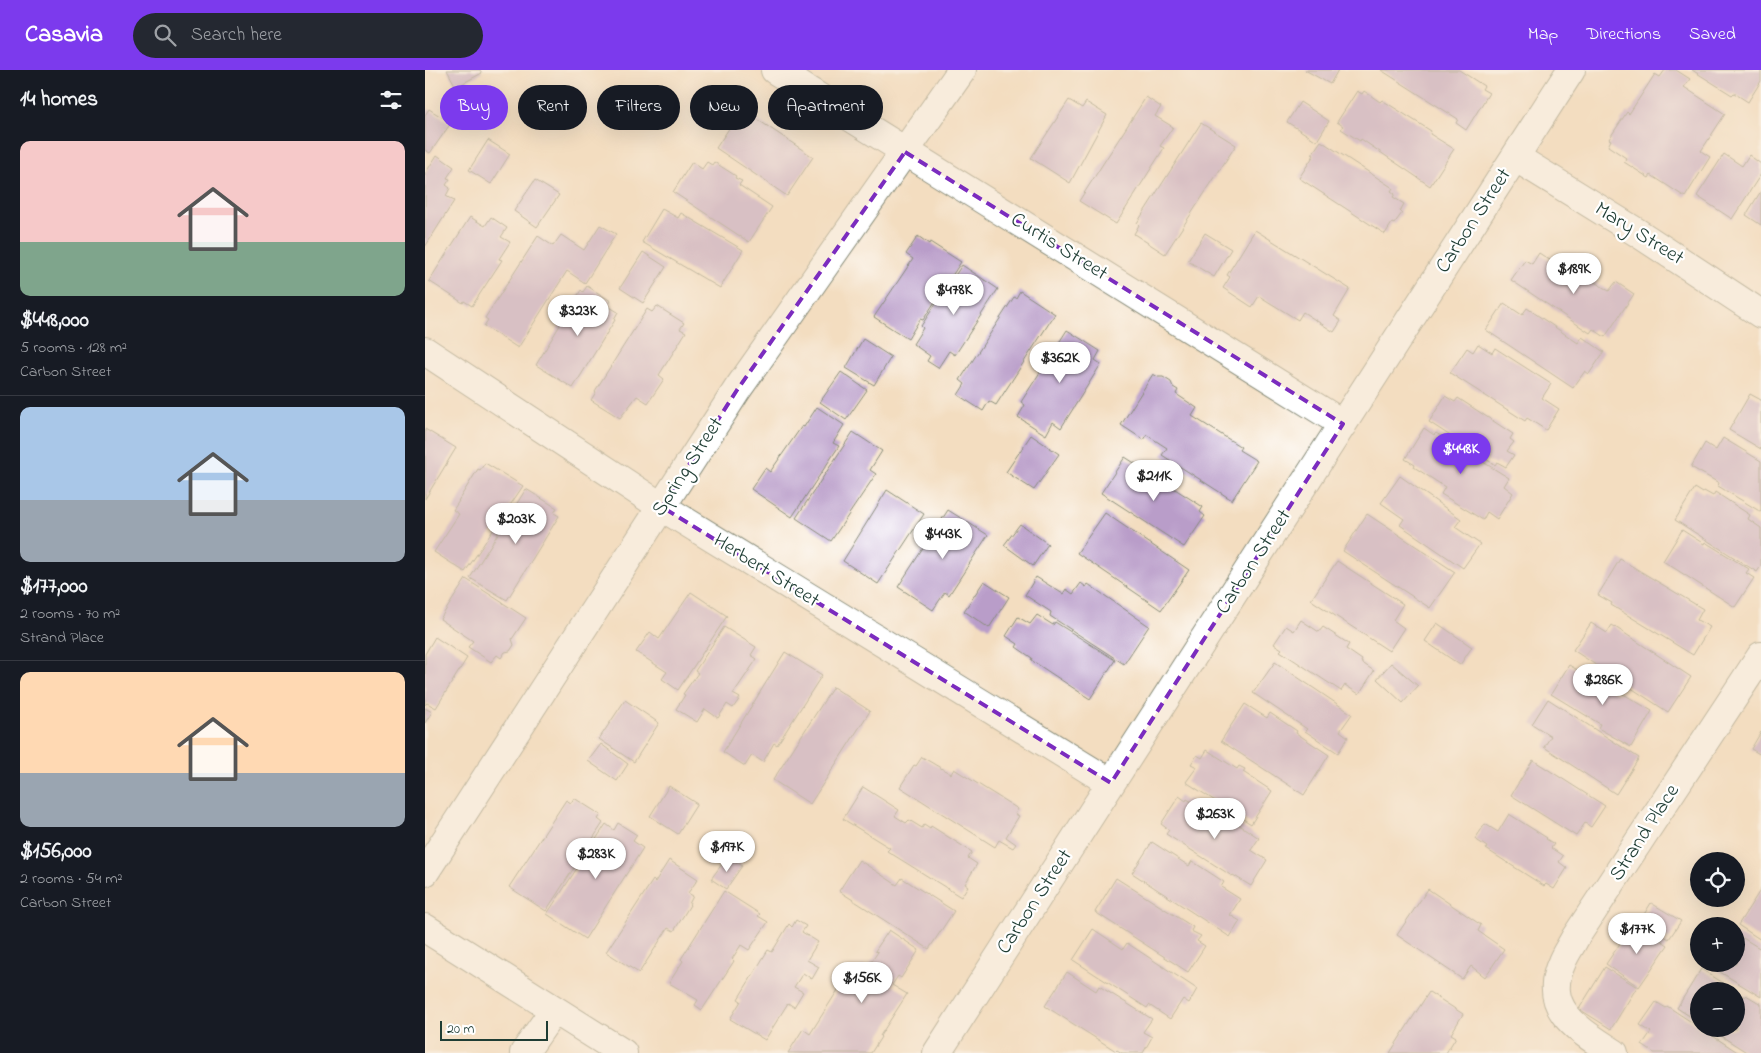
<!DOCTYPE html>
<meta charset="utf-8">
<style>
:root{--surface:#171b24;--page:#242831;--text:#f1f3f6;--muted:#9ea1a6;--line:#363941;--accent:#7c3aed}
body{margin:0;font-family:"Indie Flower",sans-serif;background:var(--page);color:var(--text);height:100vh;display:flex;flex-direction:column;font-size:19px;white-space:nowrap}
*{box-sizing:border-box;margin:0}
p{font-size:16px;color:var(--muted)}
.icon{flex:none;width:28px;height:28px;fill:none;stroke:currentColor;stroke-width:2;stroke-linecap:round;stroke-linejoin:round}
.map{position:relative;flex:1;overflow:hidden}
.side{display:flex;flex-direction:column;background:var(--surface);width:425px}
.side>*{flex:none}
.guide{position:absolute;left:15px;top:15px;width:475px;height:45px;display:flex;gap:10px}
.buttons{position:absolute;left:1265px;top:782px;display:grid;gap:10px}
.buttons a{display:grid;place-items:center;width:55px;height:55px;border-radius:50%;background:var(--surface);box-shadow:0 5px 20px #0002;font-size:25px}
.scale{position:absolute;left:15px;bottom:12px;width:108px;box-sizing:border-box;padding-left:5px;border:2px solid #1f3d34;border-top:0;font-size:14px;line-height:18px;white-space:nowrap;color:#1f3d34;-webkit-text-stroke:4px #fff;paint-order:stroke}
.price{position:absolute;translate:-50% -42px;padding:0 11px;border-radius:18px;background:#fff;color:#222;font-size:16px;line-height:32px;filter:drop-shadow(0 1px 2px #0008)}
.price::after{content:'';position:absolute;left:50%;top:30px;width:15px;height:11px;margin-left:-8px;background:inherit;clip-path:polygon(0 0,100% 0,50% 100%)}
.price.active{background:var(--accent);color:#fff}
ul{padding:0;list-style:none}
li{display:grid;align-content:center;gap:10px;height:265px;padding:0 20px}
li+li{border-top:1px solid var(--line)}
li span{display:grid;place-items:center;height:155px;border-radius:10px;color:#555}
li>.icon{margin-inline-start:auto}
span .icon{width:90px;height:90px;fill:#fffc;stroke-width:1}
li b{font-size:21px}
h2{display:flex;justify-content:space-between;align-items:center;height:60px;padding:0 20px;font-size:21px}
.pill{padding:0 18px;border-radius:22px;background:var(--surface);box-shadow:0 5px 20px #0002;font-size:18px;line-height:45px}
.pill.active{background:var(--accent);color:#fff}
header{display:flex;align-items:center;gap:30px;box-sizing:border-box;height:70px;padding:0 25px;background:var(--accent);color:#fff}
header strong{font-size:24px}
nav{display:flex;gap:28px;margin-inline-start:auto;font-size:18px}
.search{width:350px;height:45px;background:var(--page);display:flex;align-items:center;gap:12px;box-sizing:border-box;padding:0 18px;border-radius:28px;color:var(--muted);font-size:19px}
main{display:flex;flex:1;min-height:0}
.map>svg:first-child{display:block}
</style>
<header>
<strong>Casavia</strong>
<div class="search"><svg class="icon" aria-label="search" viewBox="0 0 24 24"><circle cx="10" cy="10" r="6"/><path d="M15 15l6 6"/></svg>Search here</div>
<nav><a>Map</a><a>Directions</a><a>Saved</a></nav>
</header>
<main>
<section class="side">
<h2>14 homes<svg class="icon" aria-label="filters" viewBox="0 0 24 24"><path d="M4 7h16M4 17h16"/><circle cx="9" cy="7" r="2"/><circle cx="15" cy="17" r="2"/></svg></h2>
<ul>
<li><span style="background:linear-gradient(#f6c9c9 65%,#7fa58c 0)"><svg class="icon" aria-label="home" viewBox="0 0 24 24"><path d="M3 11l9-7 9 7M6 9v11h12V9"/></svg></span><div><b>$448,000</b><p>5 rooms · 128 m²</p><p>Carbon Street</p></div></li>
<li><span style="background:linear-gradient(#a9c7e8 60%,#9aa5b1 0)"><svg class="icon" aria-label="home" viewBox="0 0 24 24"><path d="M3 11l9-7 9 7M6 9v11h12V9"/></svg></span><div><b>$177,000</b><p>2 rooms · 70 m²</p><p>Strand Place</p></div></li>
<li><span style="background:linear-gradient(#ffd9b3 65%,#9aa5b1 0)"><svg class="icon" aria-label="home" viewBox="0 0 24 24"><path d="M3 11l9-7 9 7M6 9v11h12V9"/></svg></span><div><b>$156,000</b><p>2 rooms · 54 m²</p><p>Carbon Street</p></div></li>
</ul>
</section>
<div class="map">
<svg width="1336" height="983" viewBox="0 0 1336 983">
<rect width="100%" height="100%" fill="#fff"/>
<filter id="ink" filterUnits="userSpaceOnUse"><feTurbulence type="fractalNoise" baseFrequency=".02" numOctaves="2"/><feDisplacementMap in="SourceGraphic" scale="10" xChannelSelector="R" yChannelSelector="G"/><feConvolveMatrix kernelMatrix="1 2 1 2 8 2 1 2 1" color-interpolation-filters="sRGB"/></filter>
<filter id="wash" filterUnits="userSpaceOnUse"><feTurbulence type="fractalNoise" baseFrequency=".0096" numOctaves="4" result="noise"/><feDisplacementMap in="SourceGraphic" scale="20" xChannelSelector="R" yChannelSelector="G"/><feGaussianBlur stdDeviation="1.12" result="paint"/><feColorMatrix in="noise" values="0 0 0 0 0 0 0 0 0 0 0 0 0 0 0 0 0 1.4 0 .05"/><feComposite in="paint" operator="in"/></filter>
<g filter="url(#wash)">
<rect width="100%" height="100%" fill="#f3ddc0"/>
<g id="blocks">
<!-- building -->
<path fill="#b99dc9" d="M 22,0 L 55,0 L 57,3 L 31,17 Z
M 880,0 L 913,0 L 905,14 Z
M 956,0 L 1034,0 L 1059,16 L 1057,19 L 1064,23 L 1041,60 L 1031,53 L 1033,49 Z
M 1240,0 L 1251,0 L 1265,9 L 1259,17 L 1300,44 L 1276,81 L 1285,87 L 1260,127 L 1226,105 L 1224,108 L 1199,92 L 1201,88 L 1183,76 L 1186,70 L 1184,69 L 1202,42 L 1204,44 L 1230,4 L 1235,7 Z
M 1267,0 L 1336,0 L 1336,11 L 1323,32 L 1309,23 L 1307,25 Z
M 932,21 L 937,24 L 939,21 L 955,32 L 957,30 L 1006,61 L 1005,64 L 1029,79 L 1005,116 L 936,69 L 935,71 L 916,59 L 918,56 L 912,52 Z
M 721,27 L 736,37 L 730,46 L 748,57 L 735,76 L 739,78 L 691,154 L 654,131 Z
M 644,30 L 657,38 L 661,32 L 682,45 L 645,113 L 606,88 Z
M 875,32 L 904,51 L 892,71 L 862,52 Z
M 4,39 L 26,53 L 5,83 L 0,80 L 0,45 Z
M 317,39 L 388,87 L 362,126 L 291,78 Z
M 776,53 L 811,75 L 740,184 L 709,164 L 714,155 L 712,153 Z
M 63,70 L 85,84 L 66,114 L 44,100 Z
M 896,71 L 968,118 L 966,121 L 970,124 L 968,127 L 979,134 L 975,141 L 977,143 L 969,154 L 967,153 L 960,164 L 874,108 L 889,85 L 887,84 Z
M 1299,84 L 1317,96 L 1324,85 L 1336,94 L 1336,104 L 1307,149 L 1272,126 Z
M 12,85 L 29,97 L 22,108 L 25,109 L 21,115 L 25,118 L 21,126 L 29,131 L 0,177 L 0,104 Z
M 267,92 L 277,99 L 282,92 L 287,95 L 289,92 L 311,106 L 310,108 L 317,111 L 314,115 L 347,137 L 324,172 L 248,122 Z
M 110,110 L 134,125 L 112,157 L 89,141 Z
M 1336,121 L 1336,155 L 1321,145 Z
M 237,139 L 253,148 L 256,143 L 318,180 L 295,218 L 217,172 Z
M 45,147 L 60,156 L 66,147 L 82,158 L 76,167 L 85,172 L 74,189 L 77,190 L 47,236 L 39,231 L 38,233 L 4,211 Z
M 175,155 L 191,164 L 160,213 L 142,201 L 93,278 L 59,256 L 63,250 L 60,248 L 113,166 L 128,176 L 136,165 L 159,180 Z
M 830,160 L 925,219 L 909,246 L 916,251 L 909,262 L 878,242 L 873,250 L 834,226 L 827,237 L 798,218 L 805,207 L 802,205 Z
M 780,163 L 806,179 L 789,207 L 763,191 Z
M 493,166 L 504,174 L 505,172 L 536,192 L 498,250 L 495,249 L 483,269 L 449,247 L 488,189 L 481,184 Z
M 218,182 L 241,197 L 218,233 L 195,218 Z
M 1114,183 L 1149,206 L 1152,201 L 1184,221 L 1191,212 L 1209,224 L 1180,267 L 1168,259 L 1165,263 L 1086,210 L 1100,190 L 1107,194 Z
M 537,195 L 573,219 L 530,285 L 524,281 L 513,298 L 502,291 L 505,286 L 488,274 L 498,258 L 496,256 Z
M 162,216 L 186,231 L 183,236 L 193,242 L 189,249 L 190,250 L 148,318 L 111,295 L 156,220 L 158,222 Z
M 595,221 L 630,244 L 571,335 L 564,331 L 558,341 L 533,325 L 540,314 L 535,310 L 589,227 L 591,228 Z
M 1079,233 L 1097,245 L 1102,238 L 1153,273 L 1157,267 L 1179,282 L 1164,304 L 1160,301 L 1148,318 L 1061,260 Z
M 232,236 L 259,253 L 255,259 L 261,262 L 234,305 L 239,309 L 223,333 L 212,326 L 195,348 L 166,330 L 171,322 L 170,321 L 222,239 L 227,242 Z
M 642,260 L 675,281 L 670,290 L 676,294 L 636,358 L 628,352 L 621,365 L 593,347 L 600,335 L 596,332 Z
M 438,269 L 466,287 L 449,315 L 421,298 Z
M 1053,274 L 1067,283 L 1070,278 L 1126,314 L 1117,328 L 1134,339 L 1121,360 L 1102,348 L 1100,351 L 1025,303 L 1042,278 L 1048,282 Z
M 416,302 L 442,320 L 421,350 L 395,332 Z
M 728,304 L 733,307 L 738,307 L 746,312 L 748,317 L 753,320 L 751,324 L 772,338 L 767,346 L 816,377 L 814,380 L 832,391 L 807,430 L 737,385 L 742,378 L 722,365 L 719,370 L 696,355 Z
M 1325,324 L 1336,330 L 1336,379 L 1304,360 Z
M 1020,326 L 1030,332 L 1033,328 L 1088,364 L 1085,369 L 1089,372 L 1082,381 L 1089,385 L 1081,397 L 1072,392 L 1070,395 L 1004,352 Z
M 392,337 L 419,355 L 408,373 L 414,376 L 367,447 L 326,419 L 340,398 L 345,402 L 377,356 L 379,357 Z
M 999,358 L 1009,365 L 1011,363 L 1084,408 L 1079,416 L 1088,423 L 1072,449 L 1062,442 L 1058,450 L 1016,424 L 1020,417 L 989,397 L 990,395 L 980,389 Z
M 0,359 L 31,378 L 0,429 Z
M 428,362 L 457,381 L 445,400 L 451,404 L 406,471 L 371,448 Z
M 606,365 L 634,384 L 609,420 L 581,402 Z
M 1298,368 L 1336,391 L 1336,442 L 1293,416 L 1294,413 L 1266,397 L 1280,373 L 1291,380 Z
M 700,387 L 778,437 L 775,442 L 780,446 L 759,477 L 676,423 Z
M 60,393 L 98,416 L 40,502 L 9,482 L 34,444 L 28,440 L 34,431 L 33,431 L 53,399 L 55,400 Z
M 975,406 L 1036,449 L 1030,457 L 1055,474 L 1038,498 L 975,455 L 979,449 L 956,433 Z
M 1270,418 L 1278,423 L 1279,421 L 1288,426 L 1290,422 L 1325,445 L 1323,449 L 1336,458 L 1336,496 L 1332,502 L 1250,450 Z
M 101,419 L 132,438 L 129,443 L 134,446 L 82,530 L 45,508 Z
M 462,420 L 499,444 L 453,514 L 418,491 Z
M 523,440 L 563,465 L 524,525 L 520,522 L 508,540 L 473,517 Z
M 680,443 L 764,500 L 736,540 L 652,483 Z
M 942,444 L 1030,502 L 1005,538 L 918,481 Z
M 595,454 L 623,474 L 608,496 L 579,475 Z
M 1257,460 L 1279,474 L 1280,472 L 1324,499 L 1321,503 L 1329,508 L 1310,537 L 1238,491 Z
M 1195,489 L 1278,539 L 1272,550 L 1285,557 L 1268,585 L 1186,535 L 1187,533 L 1173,525 Z
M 912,491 L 978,534 L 968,550 L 979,558 L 964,581 L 886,530 Z
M 611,507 L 638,524 L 641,519 L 648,524 L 656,513 L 661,517 L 663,514 L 724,556 L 699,594 L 625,546 L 626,542 L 600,525 Z
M 41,509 L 101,548 L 87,569 L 89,575 L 85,581 L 80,582 L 76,588 L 72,585 L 66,592 L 43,577 L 48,571 L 15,549 Z
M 559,511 L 584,527 L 564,558 L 539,541 Z
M 266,522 L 302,546 L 253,620 L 237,609 L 242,602 L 211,582 L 225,562 L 234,569 Z
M 612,545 L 628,555 L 630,552 L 690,590 L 665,629 L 606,590 L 607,588 L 591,577 L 593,574 L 581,566 L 593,547 L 605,554 Z
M 876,550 L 894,562 L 898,557 L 924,574 L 921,579 L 937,590 L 936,592 L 949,601 L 934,624 L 920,615 L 916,621 L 855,581 L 857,579 L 849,574 L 861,556 L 869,561 Z
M 1012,553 L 1047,577 L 1035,595 L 1000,571 Z
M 1166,553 L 1182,563 L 1187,555 L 1266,607 L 1243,642 L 1148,580 Z
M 299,557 L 331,577 L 326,585 L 332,589 L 308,624 L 315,628 L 308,638 L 302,634 L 293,648 L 280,639 L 272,652 L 251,639 L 260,625 L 258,624 L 273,603 L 270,601 Z
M 10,567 L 42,588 L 11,638 L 2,633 L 0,635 L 0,584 Z
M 360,582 L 397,605 L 352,675 L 349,673 L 338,692 L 327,685 L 320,696 L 298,682 Z
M 850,592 L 927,644 L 915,661 L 923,667 L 913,683 L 880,661 L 882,659 L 828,623 Z
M 966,593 L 993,616 L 978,633 L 952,609 Z
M 1144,595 L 1193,624 L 1195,622 L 1227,641 L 1206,677 L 1173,658 L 1175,654 L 1126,624 Z
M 408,617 L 445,641 L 385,734 L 348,710 Z
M 1123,629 L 1214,688 L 1191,724 L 1119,677 L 1126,666 L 1107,654 Z
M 200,630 L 234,653 L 209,692 L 174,669 Z
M 820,634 L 842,648 L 845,643 L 872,661 L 871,663 L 904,685 L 879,725 L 796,671 Z
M 0,638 L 7,642 L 0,653 Z
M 1336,662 L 1336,685 L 1326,679 Z
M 176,674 L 203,694 L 192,711 L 163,691 Z
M 782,680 L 812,699 L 814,696 L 820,699 L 818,702 L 847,721 L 826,754 L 761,712 L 772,697 L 766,694 L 772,685 L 777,688 Z
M 497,687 L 526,704 L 529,699 L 593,739 L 590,744 L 594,746 L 581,767 L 591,774 L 588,778 L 574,770 L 570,777 L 475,717 L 489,695 L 491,696 Z
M 1108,690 L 1180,736 L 1166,757 L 1160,753 L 1151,766 L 1086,725 Z
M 244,716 L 272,734 L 253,764 L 225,746 Z
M 438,717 L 474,740 L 470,746 L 481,753 L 484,750 L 497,758 L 499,755 L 505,759 L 506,756 L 547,782 L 543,788 L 552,794 L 540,814 L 543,816 L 536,827 L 462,781 L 465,778 L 418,749 Z
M 754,726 L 761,731 L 762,729 L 804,755 L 807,750 L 834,768 L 826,780 L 842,790 L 826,816 L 808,805 L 807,806 L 741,764 L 744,760 L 736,754 Z
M 149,728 L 176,745 L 173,749 L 178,753 L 121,841 L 84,817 L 141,730 L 146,733 Z
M 1084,744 L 1122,768 L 1121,769 L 1129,774 L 1126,778 L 1138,786 L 1134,792 L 1142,798 L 1129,819 L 1121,814 L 1119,816 L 1061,779 L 1062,777 L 1050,769 L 1060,754 L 1073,762 Z
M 193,753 L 212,765 L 208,771 L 218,778 L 160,869 L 122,844 L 181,754 L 189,760 Z
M 727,772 L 764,796 L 767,791 L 799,812 L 796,817 L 815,829 L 805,845 L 815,851 L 805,867 L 707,803 Z
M 303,786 L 317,796 L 301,819 L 286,809 Z
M 244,790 L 273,809 L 263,823 L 268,826 L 264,834 L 265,835 L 249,861 L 243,858 L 214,903 L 181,882 L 228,810 L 230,812 Z
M 434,790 L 472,815 L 477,808 L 529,841 L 504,879 L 414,821 Z
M 691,808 L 768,857 L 766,861 L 776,866 L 772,871 L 780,876 L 763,902 L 670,842 Z
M 1003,819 L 1056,855 L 1053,861 L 1079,879 L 1060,907 L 1046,896 L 1037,909 L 972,865 Z
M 1336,819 L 1336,870 L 1313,855 Z
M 299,821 L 335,844 L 333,846 L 343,852 L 324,880 L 316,875 L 307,889 L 309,891 L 277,940 L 270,935 L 273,930 L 244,913 L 258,891 L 256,889 Z
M 1226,833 L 1256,851 L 1244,869 L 1215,851 Z
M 371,850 L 381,856 L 377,862 L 393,872 L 382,890 L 394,897 L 387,909 L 378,903 L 369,917 L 378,922 L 369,937 L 363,933 L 340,970 L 305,949 L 316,931 L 313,929 L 343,880 L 347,882 L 364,854 L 367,857 Z
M 1209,853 L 1243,875 L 1214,917 L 1181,894 Z
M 668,859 L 698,879 L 702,873 L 772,919 L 764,933 L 758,929 L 745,949 L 724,935 L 722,938 L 648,890 Z
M 464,860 L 494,880 L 476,908 L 473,906 L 467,915 L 482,924 L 455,966 L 456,967 L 446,983 L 363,983 L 378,959 L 385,964 L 418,912 L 424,915 L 437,895 L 442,898 L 453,882 L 450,881 Z
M 1311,864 L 1336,879 L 1336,927 L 1282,894 L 1311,894 Z
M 1180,897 L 1212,917 L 1186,959 L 1154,939 Z
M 1276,899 L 1311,921 L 1274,921 L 1274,952 L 1252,938 Z
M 642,902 L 671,921 L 674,916 L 727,949 L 718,962 L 727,967 L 718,983 L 697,983 L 692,980 L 691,981 L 620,936 Z
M 1004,922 L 1038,944 L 1026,964 L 1031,967 L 1021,983 L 965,983 Z
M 1311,922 L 1320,927 L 1321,925 L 1336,934 L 1336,983 L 1323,983 L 1285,959 L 1311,959 Z
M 1231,932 L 1241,938 L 1242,936 L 1274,957 L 1274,959 L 1277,959 L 1314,983 L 1229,983 L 1217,975 L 1226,962 L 1215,955 Z"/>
</g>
</g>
<g filter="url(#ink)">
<use href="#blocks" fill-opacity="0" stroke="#898d7a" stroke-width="1"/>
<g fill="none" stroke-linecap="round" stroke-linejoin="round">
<!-- minor casing -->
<g stroke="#898d7a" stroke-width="30">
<path id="minor" d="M 350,0 L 918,354
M 1090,87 L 1213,163 L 1336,244
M 0,281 L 237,437 L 686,713
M 0,802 L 312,320 L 537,0
M 0,858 L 198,983
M 99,983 L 129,940
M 512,983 L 1146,0
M 1189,983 C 1156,961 1115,940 1137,892 C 1140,884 1146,876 1150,868 L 1336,586"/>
</g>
<!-- minor -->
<use href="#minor" stroke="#fff" stroke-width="28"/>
</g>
</g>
<!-- marked area -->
<path d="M0 0H1336V983H0ZM 480,82 L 918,354 L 686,713 L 237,437 L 312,320 Z" fill="#f3ddc0" fill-opacity=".55" fill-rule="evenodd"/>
<path fill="none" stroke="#7b2cbf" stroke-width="4" stroke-dasharray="10 6" stroke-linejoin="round" d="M 480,82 L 918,354 L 686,713 L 237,437 L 312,320 Z"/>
<g text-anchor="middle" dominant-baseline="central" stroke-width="4.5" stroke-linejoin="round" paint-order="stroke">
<!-- street labels -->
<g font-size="21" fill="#1f3d34" stroke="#fff">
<text transform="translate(1049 151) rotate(-57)">Carbon Street</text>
<text transform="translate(1214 164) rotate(32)">Mary Street</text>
<text transform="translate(634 177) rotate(32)">Curtis Street</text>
<text transform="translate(263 397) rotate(-57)">Spring Street</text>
<text transform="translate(829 492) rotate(-57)">Carbon Street</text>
<text transform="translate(341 501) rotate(32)">Herbert Street</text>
<text transform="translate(1220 763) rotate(-57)">Strand Place</text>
<text transform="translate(610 832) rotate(-57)">Carbon Street</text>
</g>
</g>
</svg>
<div class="buttons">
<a><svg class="icon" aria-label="locate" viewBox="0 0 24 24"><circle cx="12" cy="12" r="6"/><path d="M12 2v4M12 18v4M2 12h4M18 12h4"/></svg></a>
<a>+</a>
<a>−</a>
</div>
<div class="scale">20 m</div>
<b class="price" style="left:1149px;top:225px">$189K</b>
<b class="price" style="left:529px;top:246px">$478K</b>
<b class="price" style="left:153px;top:267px">$323K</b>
<b class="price" style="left:635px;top:314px">$362K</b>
<b class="price active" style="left:1036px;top:405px">$448K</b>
<b class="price" style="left:729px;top:432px">$211K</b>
<b class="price" style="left:91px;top:475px">$203K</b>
<b class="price" style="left:518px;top:490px">$443K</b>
<b class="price" style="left:1178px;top:636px">$286K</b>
<b class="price" style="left:790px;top:770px">$263K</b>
<b class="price" style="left:302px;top:803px">$197K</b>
<b class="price" style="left:171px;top:810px">$283K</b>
<b class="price" style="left:1212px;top:885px">$177K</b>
<b class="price" style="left:437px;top:934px">$156K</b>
<div class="guide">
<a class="pill active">Buy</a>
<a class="pill">Rent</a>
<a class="pill">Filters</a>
<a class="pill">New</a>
<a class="pill">Apartment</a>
</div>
</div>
</main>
